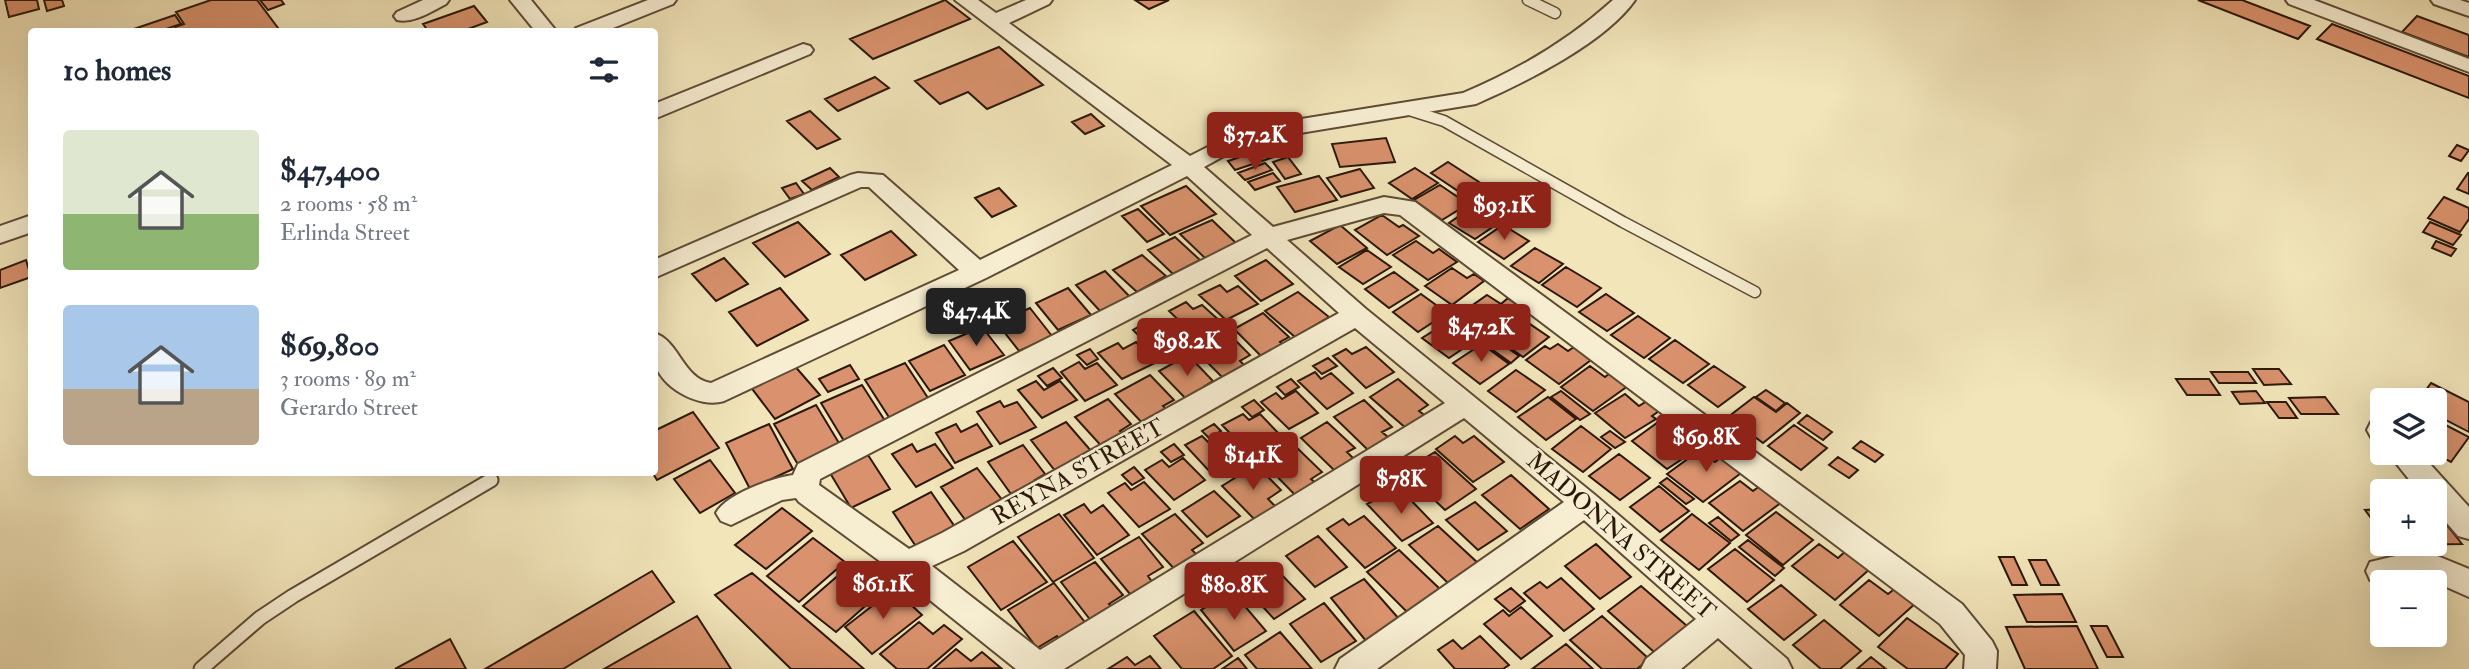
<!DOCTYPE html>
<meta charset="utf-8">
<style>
:root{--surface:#fff;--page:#f2f2f3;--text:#1f2937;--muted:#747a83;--accent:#8f2418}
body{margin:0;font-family:"IM FELL Double Pica",serif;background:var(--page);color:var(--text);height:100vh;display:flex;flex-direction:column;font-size:26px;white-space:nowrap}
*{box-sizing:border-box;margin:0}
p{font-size:23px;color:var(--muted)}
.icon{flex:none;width:38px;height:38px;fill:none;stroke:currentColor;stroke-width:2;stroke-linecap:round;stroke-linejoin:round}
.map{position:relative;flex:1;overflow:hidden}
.details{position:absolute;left:28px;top:28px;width:630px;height:448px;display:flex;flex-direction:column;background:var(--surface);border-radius:7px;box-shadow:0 7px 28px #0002}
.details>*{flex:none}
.controls{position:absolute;left:2370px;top:388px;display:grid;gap:14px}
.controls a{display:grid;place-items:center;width:77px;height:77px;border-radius:7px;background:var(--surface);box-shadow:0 7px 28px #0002;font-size:35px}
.price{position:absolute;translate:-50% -60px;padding:0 16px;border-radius:7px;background:var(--accent);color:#fff;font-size:23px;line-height:46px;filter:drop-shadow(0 2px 4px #0008)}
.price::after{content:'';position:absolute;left:50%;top:42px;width:21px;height:16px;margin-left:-10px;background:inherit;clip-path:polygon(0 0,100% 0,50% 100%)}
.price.selected{background:#222;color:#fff}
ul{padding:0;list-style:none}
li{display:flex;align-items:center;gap:21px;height:175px;padding:0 35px}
li span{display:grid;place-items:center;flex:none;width:196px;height:140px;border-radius:7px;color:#555}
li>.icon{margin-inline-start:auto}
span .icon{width:84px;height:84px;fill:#fffc;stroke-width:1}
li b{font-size:30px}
h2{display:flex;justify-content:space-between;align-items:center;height:84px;padding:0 35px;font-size:30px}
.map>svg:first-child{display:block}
</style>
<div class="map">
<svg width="2469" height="669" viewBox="0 0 2469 669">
<rect width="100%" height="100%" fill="#f2e5ba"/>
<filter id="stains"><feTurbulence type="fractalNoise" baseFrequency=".00286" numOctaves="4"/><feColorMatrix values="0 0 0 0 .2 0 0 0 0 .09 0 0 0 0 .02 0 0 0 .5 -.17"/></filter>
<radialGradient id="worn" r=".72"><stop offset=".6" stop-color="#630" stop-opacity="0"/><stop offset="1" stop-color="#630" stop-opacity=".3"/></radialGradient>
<!-- building -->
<path fill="#d9926d" stroke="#2c180a" stroke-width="2" d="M 5,0 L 37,0 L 39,9 L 9,17 Z
M 44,0 L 62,0 L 64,6 L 47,11 Z
M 211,0 L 257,0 L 281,32 L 179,32 L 175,27 L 184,24 L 176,12 Z
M 260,0 L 281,0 L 284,4 L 268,10 Z
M 945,0 L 970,19 L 873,59 L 850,39 Z
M 1135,0 L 1169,0 L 1149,9 Z
M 2198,0 L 2242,0 L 2310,26 L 2298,39 Z
M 474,6 L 487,22 L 460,32 L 429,32 L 423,24 Z
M 175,15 L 181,24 L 157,32 L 125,32 Z
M 2417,16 L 2469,35 L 2469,57 L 2402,32 Z
M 2332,24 L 2469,76 L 2469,98 L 2317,39 Z
M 999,47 L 1043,85 L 987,109 L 968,92 L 940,104 L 915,81 Z
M 875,77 L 889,88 L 838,111 L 825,99 Z
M 810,111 L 840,139 L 817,149 L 787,121 Z
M 1091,114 L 1104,126 L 1085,134 L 1072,122 Z
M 1386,138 L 1395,162 L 1340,167 L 1332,144 Z
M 2457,145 L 2469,150 L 2461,161 L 2449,156 Z
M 1267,148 L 1274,157 L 1235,170 L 1228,161 Z
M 1288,157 L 1301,174 L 1285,179 L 1273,162 Z
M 1448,162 L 1482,184 L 1464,195 L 1431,173 Z
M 1265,163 L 1272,170 L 1245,180 L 1238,173 Z
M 830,168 L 839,177 L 812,190 L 802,181 Z
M 1415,168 L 1438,183 L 1412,199 L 1389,183 Z
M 1360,169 L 1374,188 L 1341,197 L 1327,178 Z
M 1273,173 L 1280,181 L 1255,190 L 1248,182 Z
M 2468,173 L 2469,173 L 2469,194 L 2457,189 Z
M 1319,176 L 1337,200 L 1295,212 L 1277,187 Z
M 796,183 L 804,194 L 790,199 L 782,188 Z
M 1440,185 L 1468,204 L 1442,220 L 1414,200 Z
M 1186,186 L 1216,214 L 1170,235 L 1141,206 Z
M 999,188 L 1016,206 L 992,217 L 975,198 Z
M 2444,197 L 2469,208 L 2469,219 L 2460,232 L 2428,218 Z
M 1474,206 L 1500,222 L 1475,239 L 1449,223 Z
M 1138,209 L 1164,234 L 1147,242 L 1122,216 Z
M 1382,215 L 1399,227 L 1403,225 L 1419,236 L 1387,255 L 1355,230 Z
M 1212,220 L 1238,245 L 1206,259 L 1180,234 Z
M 798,222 L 830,254 L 785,277 L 753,243 Z
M 2430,222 L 2461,235 L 2453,245 L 2423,232 Z
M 1340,225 L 1367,248 L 1337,264 L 1310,241 Z
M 1503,225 L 1529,241 L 1504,259 L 1478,242 Z
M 891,231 L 916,255 L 865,280 L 841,255 Z
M 1175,237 L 1200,260 L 1173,274 L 1148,250 Z
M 1416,241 L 1433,253 L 1439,249 L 1457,262 L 1428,280 L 1393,255 Z
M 2436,241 L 2456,249 L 2451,256 L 2432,248 Z
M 1535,248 L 1563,264 L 1539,283 L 1511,266 Z
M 1367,250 L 1391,267 L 1363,284 L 1339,267 Z
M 1142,255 L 1166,276 L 1137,292 L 1113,270 Z
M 724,258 L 748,284 L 716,301 L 692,274 Z
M 26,260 L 31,277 L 0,288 L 0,270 Z
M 1266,260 L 1293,284 L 1261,301 L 1235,276 Z
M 1566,267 L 1601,288 L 1577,307 L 1542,285 Z
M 1452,268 L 1467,278 L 1474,274 L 1484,281 L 1452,305 L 1425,286 Z
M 1105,271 L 1130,297 L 1100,311 L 1076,285 Z
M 1394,272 L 1418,290 L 1389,308 L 1365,289 Z
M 1220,285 L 1227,292 L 1238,286 L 1258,304 L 1226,320 L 1199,295 Z
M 780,288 L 808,320 L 757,346 L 729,312 Z
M 1068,288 L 1091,315 L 1058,330 L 1036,303 Z
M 1298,292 L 1329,317 L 1295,337 L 1265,311 Z
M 1421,294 L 1447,313 L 1418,332 L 1393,312 Z
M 1606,294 L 1634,313 L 1607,331 L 1579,312 Z
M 1487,295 L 1501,304 L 1508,298 L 1525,310 L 1492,335 L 1460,314 Z
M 1186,302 L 1193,309 L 1202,305 L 1221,322 L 1195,336 L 1169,311 Z
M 1030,308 L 1052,336 L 1019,351 L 997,323 Z
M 1263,313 L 1289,337 L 1280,342 L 1287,348 L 1265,360 L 1234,329 Z
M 1638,316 L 1670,338 L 1644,358 L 1611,335 Z
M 1521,318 L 1549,337 L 1523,357 L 1495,337 Z
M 1172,319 L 1194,342 L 1162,359 L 1133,330 L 1145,323 L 1152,330 Z
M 1451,320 L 1477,339 L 1449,358 L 1422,338 Z
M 982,327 L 1004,355 L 970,370 L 949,341 Z
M 1230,335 L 1250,355 L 1240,361 L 1247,368 L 1225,380 L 1197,352 Z
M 1492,337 L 1519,356 L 1511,363 L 1483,343 Z
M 1675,340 L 1709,364 L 1683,383 L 1649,359 Z
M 1136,342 L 1155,363 L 1122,379 L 1098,353 L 1118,343 L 1123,349 Z
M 1482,344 L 1509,364 L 1480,384 L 1453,363 Z
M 1558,344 L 1568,351 L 1577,345 L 1595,357 L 1559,384 L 1526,360 L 1545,346 L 1550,349 Z
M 944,345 L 965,375 L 930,391 L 909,361 Z
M 1366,347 L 1394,372 L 1366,388 L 1333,356 L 1346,349 L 1352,354 Z
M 1090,349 L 1098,359 L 1087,365 L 1077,355 Z
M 1188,355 L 1213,381 L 1205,386 L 1210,391 L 1189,402 L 1159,371 Z
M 1328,358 L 1337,366 L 1322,374 L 1313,366 Z
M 1079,362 L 1085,369 L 1097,363 L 1117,385 L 1085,401 L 1061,372 Z
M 905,363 L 932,404 L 892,422 L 865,380 Z
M 793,364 L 820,395 L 775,419 L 750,386 Z
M 850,365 L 859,379 L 828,392 L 819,379 Z
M 1590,366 L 1605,377 L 1614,370 L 1632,383 L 1593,411 L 1561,387 Z
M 1714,366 L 1745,387 L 1718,407 L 1688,385 Z
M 1053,368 L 1062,378 L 1047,386 L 1038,376 Z
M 2253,369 L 2279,369 L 2291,384 L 2264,385 Z
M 1516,370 L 1545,390 L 1516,412 L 1488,391 Z
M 1315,372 L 1321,379 L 1331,373 L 1353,393 L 1327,409 L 1298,381 Z
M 2211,372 L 2248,372 L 2256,383 L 2219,383 Z
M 1150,375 L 1174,400 L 1163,406 L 1170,413 L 1146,427 L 1115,394 Z
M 1291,379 L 1299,387 L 1285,395 L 1277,387 Z
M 1398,379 L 1428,405 L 1419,411 L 1427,417 L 1407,429 L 1370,397 Z
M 2176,379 L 2209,379 L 2220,395 L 2187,395 Z
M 1036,381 L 1044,390 L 1060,381 L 1077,400 L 1042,418 L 1018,390 Z
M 2431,383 L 2469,402 L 2469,432 L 2434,414 L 2434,401 L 2418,401 Z
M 862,385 L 889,427 L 847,446 L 821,403 Z
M 1766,390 L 1785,403 L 1776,411 L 1756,397 Z
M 1296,391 L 1318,413 L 1289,429 L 1261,402 L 1276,393 L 1282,399 Z
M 1561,391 L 1590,414 L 1580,420 L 1551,397 Z
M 2256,391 L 2265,403 L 2240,404 L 2232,392 Z
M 1625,394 L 1639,406 L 1650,399 L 1662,409 L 1652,416 L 1656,419 L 1625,438 L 1595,413 Z
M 1548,397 L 1576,419 L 1546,440 L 1518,417 Z
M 1754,397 L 1776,412 L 1787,403 L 1800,413 L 1763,443 L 1728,417 Z
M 2325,397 L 2338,414 L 2301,414 L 2289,398 Z
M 1108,399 L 1131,424 L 1120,431 L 1126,438 L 1105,450 L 1075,417 Z
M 1254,400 L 1264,410 L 1252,417 L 1242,407 Z
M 1364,400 L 1392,427 L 1382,432 L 1389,438 L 1369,451 L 1334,417 Z
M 1000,401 L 1004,407 L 1017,402 L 1036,427 L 1000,444 L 977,412 Z
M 2267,402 L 2286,402 L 2297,418 L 2279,418 Z
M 816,405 L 842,448 L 800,468 L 774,424 Z
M 693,412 L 719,448 L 657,480 L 652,472 L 654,472 L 654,431 Z
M 1243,414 L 1249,420 L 1260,414 L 1281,436 L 1250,454 L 1222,425 Z
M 1807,415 L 1832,432 L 1823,440 L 1798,423 Z
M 2434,419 L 2469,437 L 2451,462 L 2434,453 Z
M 1661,420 L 1677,433 L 1686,426 L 1701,438 L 1692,444 L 1697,449 L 1667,469 L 1632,441 Z
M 1066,422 L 1092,452 L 1056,472 L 1031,440 Z
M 1327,422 L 1355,448 L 1347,452 L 1355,460 L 1336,472 L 1301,438 Z
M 769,424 L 793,469 L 750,489 L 726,443 Z
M 956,424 L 961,432 L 977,424 L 992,446 L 955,463 L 936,433 Z
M 1214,424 L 1221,431 L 1209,438 L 1202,431 Z
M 1794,425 L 1827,448 L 1801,470 L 1768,446 Z
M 1581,426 L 1611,449 L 1583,472 L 1552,449 Z
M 1610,431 L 1625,442 L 1615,448 L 1601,437 Z
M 1223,435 L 1242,454 L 1211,473 L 1185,445 L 1202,436 L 1209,443 Z
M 1455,436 L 1463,443 L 1474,436 L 1504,462 L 1473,482 L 1436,449 Z
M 1861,441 L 1883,455 L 1875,462 L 1853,448 Z
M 912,444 L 917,452 L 935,444 L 953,468 L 916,487 L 892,454 Z
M 1174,444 L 1184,455 L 1171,462 L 1161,452 Z
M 1293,444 L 1322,472 L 1311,479 L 1318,485 L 1298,498 L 1263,462 Z
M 1023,445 L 1045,474 L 1035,480 L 1042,489 L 1016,501 L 988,462 Z
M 1700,450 L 1715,462 L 1725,454 L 1745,470 L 1703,502 L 1667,474 Z
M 1435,452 L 1476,489 L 1445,510 L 1404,471 Z
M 1619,454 L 1650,478 L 1620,500 L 1589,476 Z
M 868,455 L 890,489 L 851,508 L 830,473 Z
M 1838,457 L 1858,470 L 1849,478 L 1829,465 Z
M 1183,458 L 1205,480 L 1174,500 L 1145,470 L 1162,460 L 1169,467 Z
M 710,460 L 735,493 L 700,513 L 674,479 Z
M 1256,465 L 1281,490 L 1268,499 L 1277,508 L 1256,521 L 1222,486 Z
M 1134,467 L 1144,478 L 1132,485 L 1122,475 Z
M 977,468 L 1003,501 L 966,521 L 941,487 Z
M 1511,475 L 1549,509 L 1520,529 L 1482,495 Z
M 1667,478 L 1694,499 L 1686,504 L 1660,483 Z
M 1740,481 L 1753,491 L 1765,482 L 1786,499 L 1743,531 L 1709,503 Z
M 1144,482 L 1170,509 L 1139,527 L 1108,493 L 1125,483 L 1131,490 Z
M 1659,486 L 1689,511 L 1660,532 L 1630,507 Z
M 1214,491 L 1240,516 L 1207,537 L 1182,511 Z
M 931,492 L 955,527 L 917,548 L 893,512 Z
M 1404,493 L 1433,523 L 1402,541 L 1367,504 L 1384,495 L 1391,501 Z
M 1475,502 L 1507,531 L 1478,550 L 1446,520 Z
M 1084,504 L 1091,513 L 1103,505 L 1129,535 L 1097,555 L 1064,515 Z
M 782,508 L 812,531 L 766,569 L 735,545 Z
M 2382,509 L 2382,533 L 2365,510 Z
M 2434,509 L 2462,544 L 2391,545 L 2434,544 Z
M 1776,512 L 1813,540 L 1783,565 L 1746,535 Z
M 1059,514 L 1094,558 L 1053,582 L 1018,537 Z
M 1175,514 L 1203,543 L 1192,550 L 1200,558 L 1178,573 L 1142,534 Z
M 1692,514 L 1730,543 L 1699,570 L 1661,540 Z
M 1364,516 L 1396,548 L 1365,568 L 1327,529 L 1343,519 L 1349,525 Z
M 1718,517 L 1739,535 L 1731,541 L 1709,523 Z
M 1438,526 L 1479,564 L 1450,585 L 1409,545 Z
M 1318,536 L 1347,567 L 1315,587 L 1286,556 Z
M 1139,537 L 1163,567 L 1148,576 L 1155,586 L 1134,599 L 1101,559 Z
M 813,538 L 845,562 L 799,602 L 767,576 Z
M 1748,540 L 1784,568 L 1775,576 L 1739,547 Z
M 1013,541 L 1047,582 L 1001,610 L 968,567 Z
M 1596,544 L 1631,577 L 1600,599 L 1565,566 Z
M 1819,544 L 1838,558 L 1848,549 L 1872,567 L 1835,600 L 1792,566 Z
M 1735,549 L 1774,580 L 1747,602 L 1708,569 Z
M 1399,550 L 1442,591 L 1409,614 L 1367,572 Z
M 1999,557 L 2014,557 L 2027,585 L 2012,585 Z
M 2029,560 L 2046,560 L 2059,585 L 2041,585 Z
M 1095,562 L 1123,595 L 1109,604 L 1117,613 L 1095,626 L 1061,582 Z
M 849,566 L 882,591 L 836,632 L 803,606 Z
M 652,571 L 674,602 L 563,669 L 485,669 Z
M 1261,571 L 1269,580 L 1280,573 L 1305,599 L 1274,619 L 1242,584 Z
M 752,573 L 864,669 L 791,669 L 715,595 Z
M 1561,578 L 1594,609 L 1564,631 L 1524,593 L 1540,582 L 1547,588 Z
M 1364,579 L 1400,620 L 1366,641 L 1331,598 Z
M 1869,580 L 1888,594 L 1897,587 L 1917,602 L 1879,636 L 1840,605 Z
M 1054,583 L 1091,630 L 1064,646 L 1057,636 L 1037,648 L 1008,610 Z
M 1781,585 L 1816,615 L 1784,640 L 1748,609 Z
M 1641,586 L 1687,626 L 1654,652 L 1608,611 Z
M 1511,588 L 1525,601 L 1510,612 L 1495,599 Z
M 894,589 L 922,615 L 872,654 L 845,627 Z
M 2062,594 L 2076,622 L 2027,622 L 2014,595 Z
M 1221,598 L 1227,605 L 1238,598 L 1266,631 L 1234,651 L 1201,610 Z
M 1324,603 L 1356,641 L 1321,662 L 1290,624 Z
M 1521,607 L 1552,636 L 1521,659 L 1484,624 L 1503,610 L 1509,616 Z
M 1194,611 L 1232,656 L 1213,669 L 1182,669 L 1154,636 Z
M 697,616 L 731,669 L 604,669 Z
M 1602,616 L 1649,659 L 1637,669 L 1602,669 L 1570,640 Z
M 1907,618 L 1958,654 L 1945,669 L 1908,669 L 1878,647 Z
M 1824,620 L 1861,651 L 1840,669 L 1821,669 L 1793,645 Z
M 919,622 L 933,634 L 944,625 L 962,639 L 927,669 L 897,669 L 880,654 Z
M 2077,626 L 2098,669 L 2025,669 L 2006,627 Z
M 2091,626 L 2107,626 L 2123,657 L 2107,657 Z
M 1280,632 L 1312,669 L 1257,669 L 1245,655 Z
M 1480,636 L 1509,665 L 1503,669 L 1455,669 L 1438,650 L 1453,640 L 1462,649 Z
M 450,639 L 466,669 L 395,669 Z
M 1566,644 L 1593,669 L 1532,669 Z
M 956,649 L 971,661 L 982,652 L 1001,668 L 933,669 Z
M 1150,656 L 1161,669 L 1108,669 L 1127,657 L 1135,665 Z
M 1871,657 L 1886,669 L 1857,669 Z
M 1238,658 L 1247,669 L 1222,669 Z"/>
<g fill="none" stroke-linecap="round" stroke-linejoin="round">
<!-- service-far1 casing -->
<g stroke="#5e4b36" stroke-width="13">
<path id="service-far1" d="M 1528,0 L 1555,13
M 1406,109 L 1444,121 L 1623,222 L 1755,292"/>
</g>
<!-- service casing -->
<g stroke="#5e4b36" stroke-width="17">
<path id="service" d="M 201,669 L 260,618 L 293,596 L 491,480"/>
</g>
<!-- minor casing -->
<g stroke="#5e4b36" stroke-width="4">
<path id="minor" d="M 423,0 L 449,0 L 446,4 C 432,11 413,24 397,20 L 394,16 L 397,12 Z
M 510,0 L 531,0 L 557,32 L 536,32 Z
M 648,0 L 676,0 L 673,4 L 603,32 L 573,32 L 576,28 Z
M 955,0 L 978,0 L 996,13 L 1026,0 L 1052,0 L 1049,4 L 1009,23 L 1190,156 L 1245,128 L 1463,93 C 1518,70 1569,40 1613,0 L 1635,0 C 1605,43 1524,83 1476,104 L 1251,141 L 1204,167 L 1273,227 L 1384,197 L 1415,202 L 1962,604 L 1992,641 L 1997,651 L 1996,669 L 1964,669 L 1965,655 L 1940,624 L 1400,215 L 1384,213 L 1287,240 L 1366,309 L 1595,495 L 1787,659 L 1792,669 L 1753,669 L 1718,638 L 1681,669 L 1641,669 L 1646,659 L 1696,619 L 1584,520 L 1377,669 L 1335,669 L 1340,659 L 1564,502 L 1464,418 L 1064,669 L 1016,669 L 896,573 L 799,502 L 796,498 L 782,500 L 731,525 L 721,521 L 716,513 C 726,494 772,478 793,475 L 798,464 L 1252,235 L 1187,176 L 986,278 L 724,401 C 699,409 659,387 654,360 C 653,352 654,341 654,333 C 679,340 683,379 711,383 L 959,270 L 869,187 L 861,187 L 654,278 L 654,260 L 850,175 L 858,173 L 883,175 L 980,260 L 1172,165 ZM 1267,248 L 1339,313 L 942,533 L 909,549 L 819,485 L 820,479 ZM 1355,328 L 1445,403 L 1040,650 L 932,566 L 964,551 Z
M 2286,0 L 2314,0 L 2469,59 L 2469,72 L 2289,4 Z
M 2431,0 L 2460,0 L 2469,3 L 2469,16 L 2434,4 Z
M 803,44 L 810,46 L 813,50 L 810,54 L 654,119 L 654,104 Z
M 32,215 L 32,232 L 0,243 L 0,226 Z
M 2381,419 L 2382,419 L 2382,442 L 2372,439 L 2367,430 L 2371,422 Z
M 2388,453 L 2420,453 L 2469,507 L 2469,539 L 2458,536 L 2434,508 L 2434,492 L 2419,492 Z
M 2408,553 L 2435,555 L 2469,569 L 2469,597 L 2426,578 L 2381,584 L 2370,580 L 2366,571 L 2370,562 Z"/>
</g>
<!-- service-far1 -->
<use href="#service-far1" stroke="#f7eed2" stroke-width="10"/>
<!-- service -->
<use href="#service" stroke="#f7eed2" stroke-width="13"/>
<!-- minor -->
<use href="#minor" fill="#f7eed2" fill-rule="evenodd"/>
</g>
<g text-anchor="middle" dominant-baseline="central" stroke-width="5" stroke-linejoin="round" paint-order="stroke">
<!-- street labels -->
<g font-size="24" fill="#2c180a" stroke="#f7eed2">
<text transform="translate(1078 472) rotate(-29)">REYNA STREET</text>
<text transform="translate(1621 536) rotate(41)">MADONNA STREET</text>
</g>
</g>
<rect width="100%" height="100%" filter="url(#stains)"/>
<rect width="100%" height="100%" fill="url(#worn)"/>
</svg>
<div class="controls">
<a><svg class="icon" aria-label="layers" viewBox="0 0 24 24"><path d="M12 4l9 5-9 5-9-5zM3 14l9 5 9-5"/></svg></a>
<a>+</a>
<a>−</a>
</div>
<b class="price" style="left:1255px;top:172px">$37.2K</b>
<b class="price" style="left:1504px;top:242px">$93.1K</b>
<b class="price selected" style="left:976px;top:348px">$47.4K</b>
<b class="price" style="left:1481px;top:364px">$47.2K</b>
<b class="price" style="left:1187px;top:378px">$98.2K</b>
<b class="price" style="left:1706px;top:474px">$69.8K</b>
<b class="price" style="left:1253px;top:492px">$141K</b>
<b class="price" style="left:1401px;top:516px">$78K</b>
<b class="price" style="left:883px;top:621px">$61.1K</b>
<b class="price" style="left:1234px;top:622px">$80.8K</b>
<section class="details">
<h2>10 homes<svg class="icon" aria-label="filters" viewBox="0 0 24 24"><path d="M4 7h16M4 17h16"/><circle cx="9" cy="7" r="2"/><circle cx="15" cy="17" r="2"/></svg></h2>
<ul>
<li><span style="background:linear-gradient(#dfe7d0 60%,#8fb573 0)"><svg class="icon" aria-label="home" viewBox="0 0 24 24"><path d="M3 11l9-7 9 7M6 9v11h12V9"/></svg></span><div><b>$47,400</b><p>2 rooms · 58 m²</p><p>Erlinda Street</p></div></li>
<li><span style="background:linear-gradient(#a9c7e8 60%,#b9a48a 0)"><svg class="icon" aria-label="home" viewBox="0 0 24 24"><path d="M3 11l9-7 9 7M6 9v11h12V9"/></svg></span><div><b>$69,800</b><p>3 rooms · 89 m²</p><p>Gerardo Street</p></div></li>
</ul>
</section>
</div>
